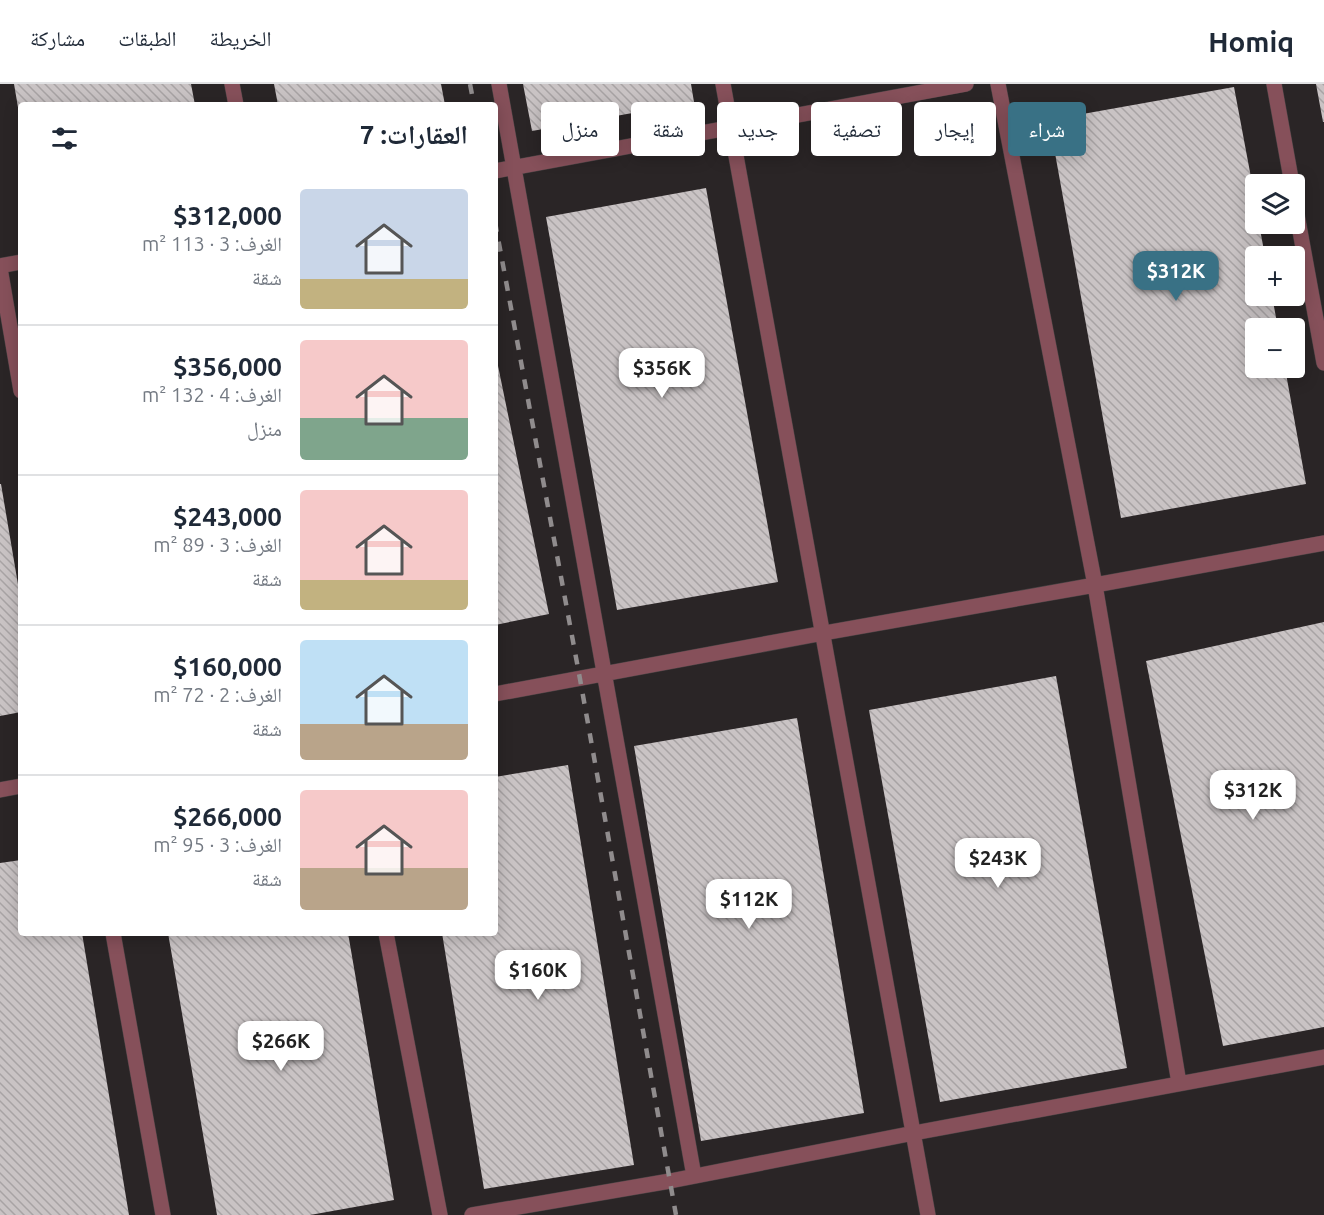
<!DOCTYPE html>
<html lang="ar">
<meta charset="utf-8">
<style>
:root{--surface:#fff;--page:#f2f2f3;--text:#1f2937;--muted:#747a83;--line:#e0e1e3;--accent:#397185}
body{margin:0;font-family:Ubuntu,"Noto Naskh Arabic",sans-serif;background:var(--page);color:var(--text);direction:rtl;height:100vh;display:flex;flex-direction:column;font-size:22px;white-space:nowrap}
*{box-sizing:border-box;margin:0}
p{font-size:20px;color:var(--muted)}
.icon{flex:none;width:33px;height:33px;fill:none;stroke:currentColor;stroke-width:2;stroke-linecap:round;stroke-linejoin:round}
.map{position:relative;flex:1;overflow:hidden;direction:ltr}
.sheet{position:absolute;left:18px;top:18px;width:480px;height:834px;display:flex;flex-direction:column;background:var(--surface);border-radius:6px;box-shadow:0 3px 15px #0003;direction:rtl}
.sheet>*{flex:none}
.guide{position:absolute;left:516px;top:18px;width:570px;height:54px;direction:rtl;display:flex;gap:12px}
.tools{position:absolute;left:1245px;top:90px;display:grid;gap:12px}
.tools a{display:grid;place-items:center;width:60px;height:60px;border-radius:6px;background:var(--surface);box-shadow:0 3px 15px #0003;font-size:30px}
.price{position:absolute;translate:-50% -51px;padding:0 14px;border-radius:12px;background:#fff;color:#222;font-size:20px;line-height:39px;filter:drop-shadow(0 2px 3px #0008)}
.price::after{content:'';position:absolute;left:50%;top:36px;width:18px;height:14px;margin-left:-9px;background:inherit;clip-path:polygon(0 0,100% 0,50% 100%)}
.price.current{background:var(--accent);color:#fff}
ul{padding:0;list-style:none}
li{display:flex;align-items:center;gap:18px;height:150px;padding:0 30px}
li+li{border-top:2px solid var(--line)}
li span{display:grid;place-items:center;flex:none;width:168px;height:120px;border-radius:6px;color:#555}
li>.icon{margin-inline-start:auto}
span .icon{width:72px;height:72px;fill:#fffc;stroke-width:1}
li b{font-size:26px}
h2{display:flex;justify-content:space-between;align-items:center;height:72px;padding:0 30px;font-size:26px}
.tag{padding:0 21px;border-radius:6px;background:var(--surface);box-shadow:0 3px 15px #0003;font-size:21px;line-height:54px}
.tag.current{background:var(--accent);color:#fff}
header{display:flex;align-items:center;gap:36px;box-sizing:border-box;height:84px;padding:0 30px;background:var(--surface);border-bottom:2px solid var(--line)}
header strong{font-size:28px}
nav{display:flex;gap:33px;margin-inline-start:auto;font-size:21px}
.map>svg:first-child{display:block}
</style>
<header>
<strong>Homiq</strong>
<nav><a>الخريطة</a><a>الطبقات</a><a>مشاركة</a></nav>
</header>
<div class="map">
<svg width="1324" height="1131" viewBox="0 0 1324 1131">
<defs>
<pattern id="building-back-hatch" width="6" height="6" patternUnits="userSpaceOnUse" patternTransform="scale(1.5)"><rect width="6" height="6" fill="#c9c3c4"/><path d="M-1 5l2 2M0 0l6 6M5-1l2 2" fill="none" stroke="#a8a3a4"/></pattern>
</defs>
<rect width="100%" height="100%" fill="#2a2526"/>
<!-- building -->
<path fill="url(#building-back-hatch)" d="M 14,0 L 191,0 L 195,21 L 21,21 L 21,35 L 20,35 Z
M 274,0 L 441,0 L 445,21 L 278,21 Z
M 523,0 L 691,0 L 694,18 L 532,47 Z
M 1316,0 L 1324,0 L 1324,38 L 1323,38 Z
M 1234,3 L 1256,120 L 1256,140 L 1259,140 L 1265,172 L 1256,172 L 1256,212 L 1272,212 L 1278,244 L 1256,244 L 1256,284 L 1285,284 L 1306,400 L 1121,434 L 1049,36 Z
M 706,104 L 778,498 L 617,526 L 546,133 Z
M 496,272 L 549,530 L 495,541 L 495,273 Z
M 0,400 L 1,400 L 21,518 L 21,628 L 0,632 Z
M 1324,538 L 1324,943 L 1223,962 L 1146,577 Z
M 1056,592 L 1127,984 L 940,1018 L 869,626 Z
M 797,634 L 864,1029 L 701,1057 L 634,662 Z
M 568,681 L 634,1081 L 484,1105 L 442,849 L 495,849 L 495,693 Z
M 21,776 L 21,849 L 82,849 L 129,1131 L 0,1131 L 0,779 Z
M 168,849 L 348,849 L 394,1116 L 310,1131 L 217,1131 Z"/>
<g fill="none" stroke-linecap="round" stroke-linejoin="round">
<!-- minor casing -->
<g stroke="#474243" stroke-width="16">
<path id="minor" d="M 232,0 L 236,21
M 499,0 L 694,1092
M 723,0 L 928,1131
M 998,0 L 1095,501 L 1179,999
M 1274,0 L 1292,100
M 495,87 L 966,0
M 1294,114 L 1324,279
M 0,182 L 21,178
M 0,184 L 21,307
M 495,610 L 824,549 L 1095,501 L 1324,459
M 0,706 L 21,702
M 113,849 L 163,1131
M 386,849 L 440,1131
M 472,1131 L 670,1097 L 914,1049 L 1324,973"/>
</g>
<!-- minor -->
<use href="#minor" stroke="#86505a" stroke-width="15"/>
<!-- rail -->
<path stroke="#908c8d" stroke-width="4.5" stroke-dasharray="10 10" stroke-linecap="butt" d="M 470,0 L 474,21
M 495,138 L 580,595 L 676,1131"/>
</g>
</svg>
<div class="tools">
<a><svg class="icon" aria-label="layers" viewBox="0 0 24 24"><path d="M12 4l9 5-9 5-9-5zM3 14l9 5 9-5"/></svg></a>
<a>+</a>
<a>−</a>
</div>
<b class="price current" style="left:1176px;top:218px">$312K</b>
<b class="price" style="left:662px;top:315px">$356K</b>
<b class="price" style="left:1253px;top:737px">$312K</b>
<b class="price" style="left:998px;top:805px">$243K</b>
<b class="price" style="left:749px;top:846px">$112K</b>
<b class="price" style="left:538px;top:917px">$160K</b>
<b class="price" style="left:281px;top:988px">$266K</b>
<div class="guide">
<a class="tag current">شراء</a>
<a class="tag">إيجار</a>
<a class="tag">تصفية</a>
<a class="tag">جديد</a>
<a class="tag">شقة</a>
<a class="tag">منزل</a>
</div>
<section class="sheet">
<h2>العقارات: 7<svg class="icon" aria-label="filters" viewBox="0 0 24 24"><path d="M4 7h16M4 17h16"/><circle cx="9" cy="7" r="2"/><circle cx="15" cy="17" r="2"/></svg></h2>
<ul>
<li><span style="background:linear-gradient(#c9d6e8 75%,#c2b280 0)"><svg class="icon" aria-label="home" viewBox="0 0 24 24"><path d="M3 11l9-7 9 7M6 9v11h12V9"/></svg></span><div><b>$312,000</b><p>الغرف: 3 · 113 m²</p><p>شقة</p></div></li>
<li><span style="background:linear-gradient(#f6c9c9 65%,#7fa58c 0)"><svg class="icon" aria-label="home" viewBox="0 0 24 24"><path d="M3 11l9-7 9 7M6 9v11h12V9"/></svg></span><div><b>$356,000</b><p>الغرف: 4 · 132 m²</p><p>منزل</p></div></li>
<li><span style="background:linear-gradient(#f6c9c9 75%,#c2b280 0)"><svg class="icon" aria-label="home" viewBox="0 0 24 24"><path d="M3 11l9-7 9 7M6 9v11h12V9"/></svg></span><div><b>$243,000</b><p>الغرف: 3 · 89 m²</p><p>شقة</p></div></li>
<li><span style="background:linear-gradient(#bfe0f5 70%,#b9a48a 0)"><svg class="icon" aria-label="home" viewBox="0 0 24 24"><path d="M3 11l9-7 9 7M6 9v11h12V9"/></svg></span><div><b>$160,000</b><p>الغرف: 2 · 72 m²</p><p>شقة</p></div></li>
<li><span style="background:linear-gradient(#f6c9c9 65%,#b9a48a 0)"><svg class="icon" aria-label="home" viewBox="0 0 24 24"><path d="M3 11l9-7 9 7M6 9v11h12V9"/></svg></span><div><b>$266,000</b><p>الغرف: 3 · 95 m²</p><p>شقة</p></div></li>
</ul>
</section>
</div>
